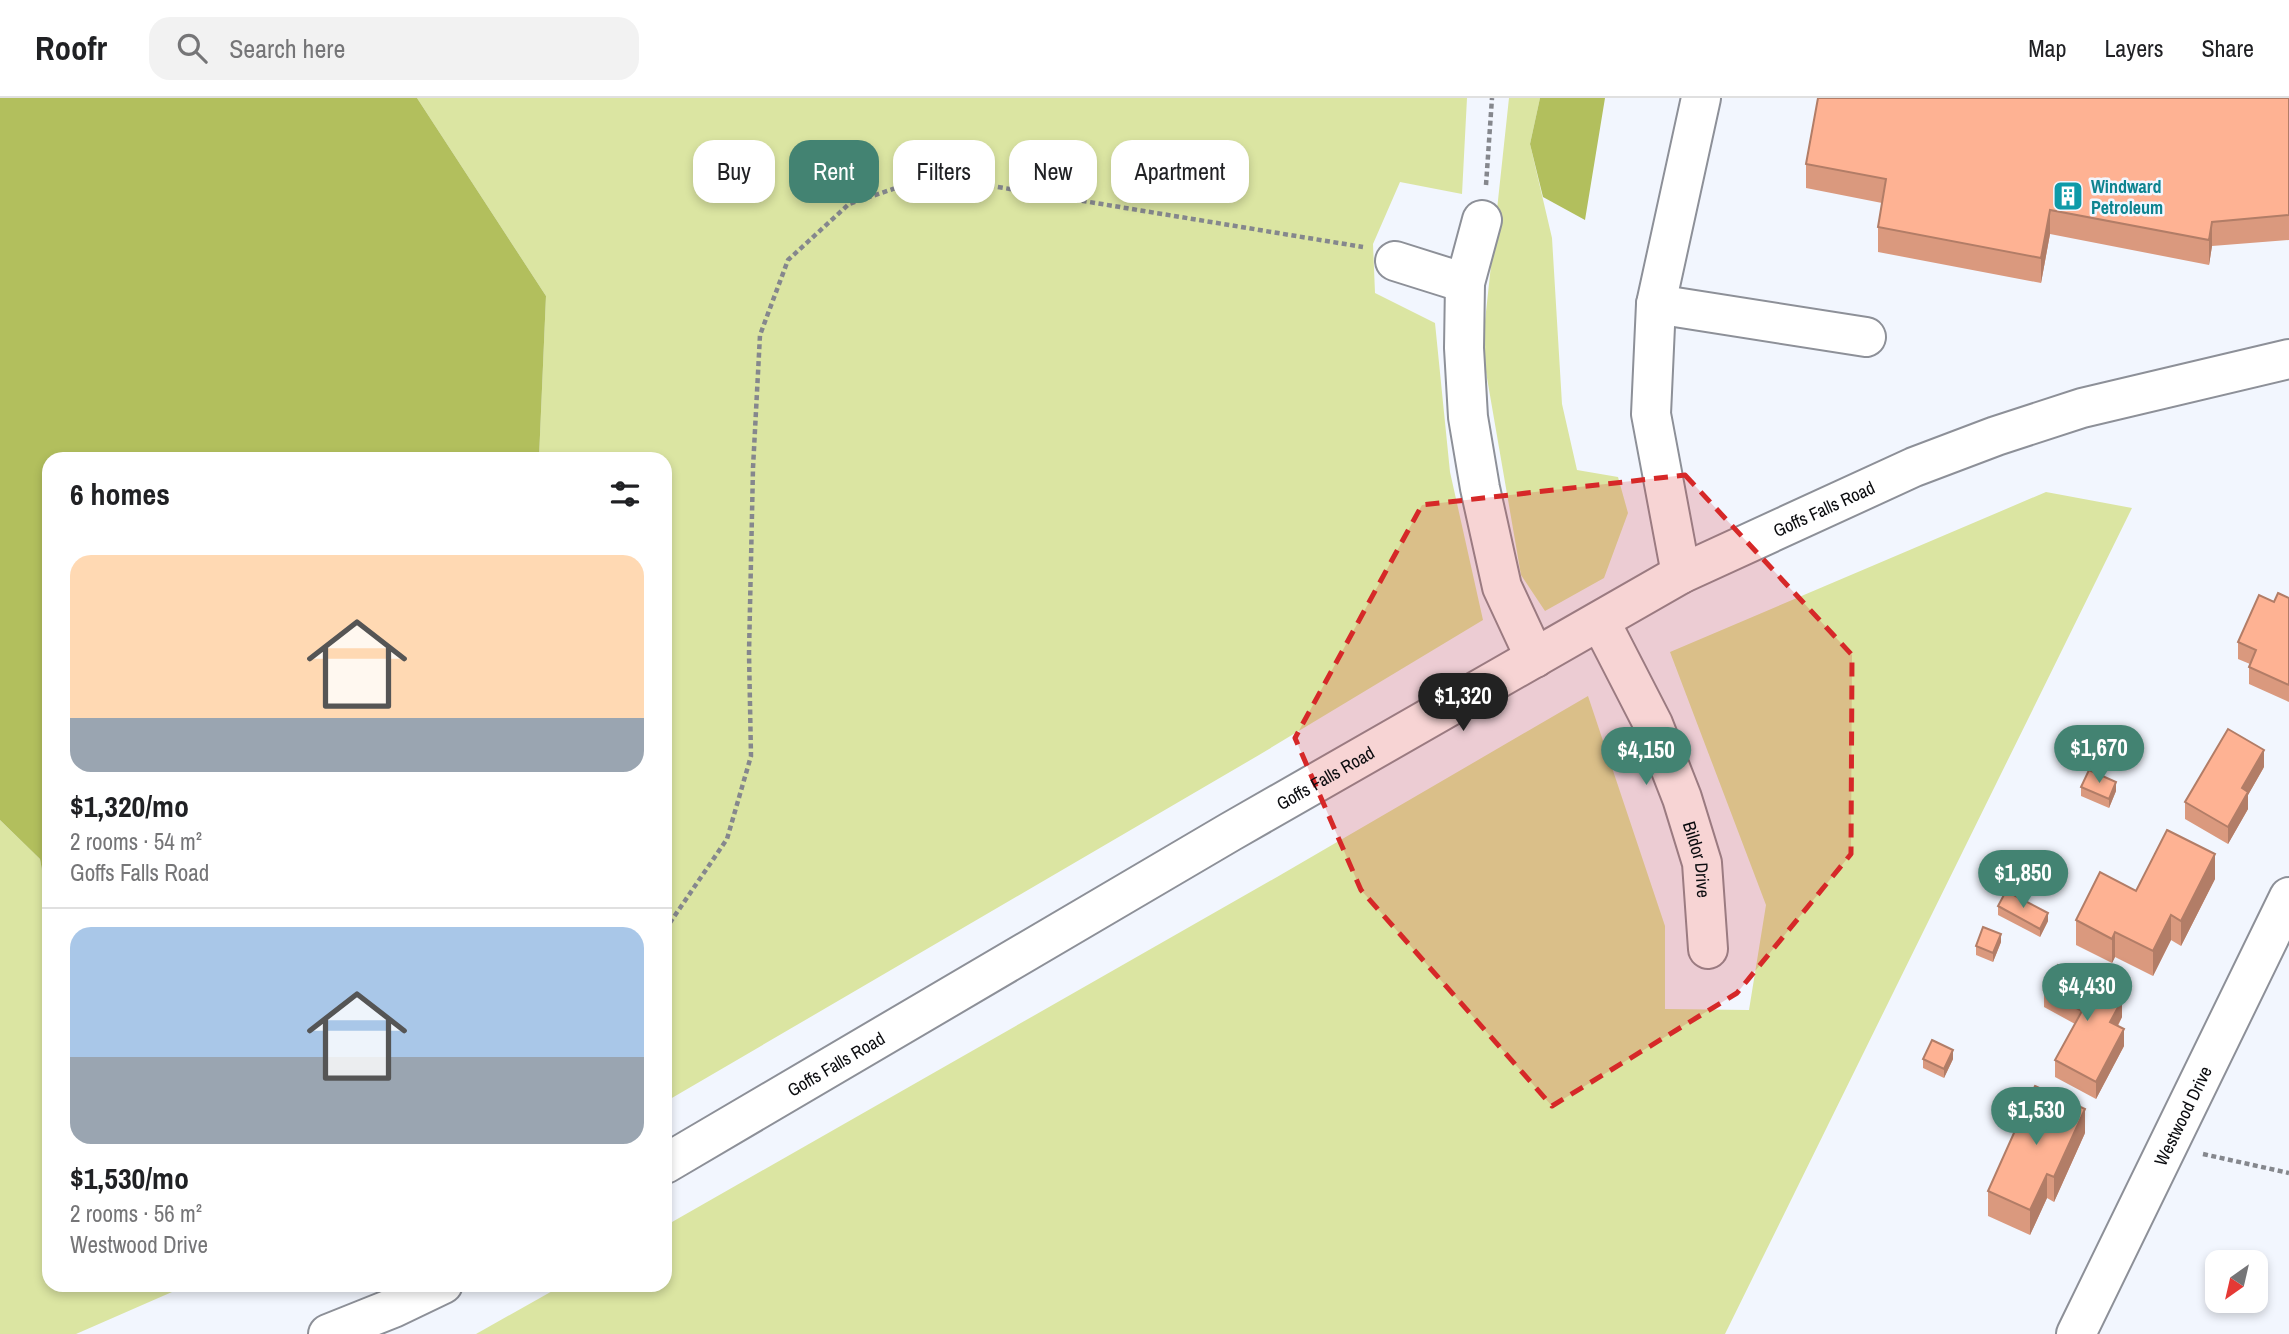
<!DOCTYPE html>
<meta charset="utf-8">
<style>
:root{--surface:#fff;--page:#f2f2f2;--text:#202124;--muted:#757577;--line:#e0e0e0;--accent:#438372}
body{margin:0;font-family:"Archivo Narrow",sans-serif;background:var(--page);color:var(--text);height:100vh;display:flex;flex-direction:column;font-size:26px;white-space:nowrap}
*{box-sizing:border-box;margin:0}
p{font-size:23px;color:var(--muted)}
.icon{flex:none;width:38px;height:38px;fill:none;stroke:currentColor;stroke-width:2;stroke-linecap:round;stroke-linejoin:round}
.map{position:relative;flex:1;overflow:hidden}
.details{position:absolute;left:42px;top:354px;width:630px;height:840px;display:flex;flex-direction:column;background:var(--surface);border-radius:21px;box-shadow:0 4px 10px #0003}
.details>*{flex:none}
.top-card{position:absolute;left:693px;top:42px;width:665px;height:63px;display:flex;gap:14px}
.needle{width:46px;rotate:214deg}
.fabs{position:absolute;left:2205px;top:1152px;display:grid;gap:14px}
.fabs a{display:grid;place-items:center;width:63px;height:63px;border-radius:14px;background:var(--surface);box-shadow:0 4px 10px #0003;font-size:35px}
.price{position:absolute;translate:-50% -60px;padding:0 16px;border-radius:24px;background:var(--accent);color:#fff;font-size:23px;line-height:46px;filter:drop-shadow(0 2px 4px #0008)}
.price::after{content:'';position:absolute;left:50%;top:42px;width:21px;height:16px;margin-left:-10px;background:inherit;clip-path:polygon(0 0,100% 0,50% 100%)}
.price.on{background:#222;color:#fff}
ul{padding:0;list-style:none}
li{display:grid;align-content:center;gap:14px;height:371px;padding:0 28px}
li+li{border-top:2px solid var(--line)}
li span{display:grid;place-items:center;height:217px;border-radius:21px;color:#555}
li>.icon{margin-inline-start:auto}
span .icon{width:126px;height:126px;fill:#fffc;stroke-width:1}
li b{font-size:30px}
h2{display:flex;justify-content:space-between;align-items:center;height:84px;padding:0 28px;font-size:30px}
.chip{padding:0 24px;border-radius:21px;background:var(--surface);box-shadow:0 4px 10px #0003;font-size:24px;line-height:63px}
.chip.on{background:var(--accent);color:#fff}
header{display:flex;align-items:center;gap:42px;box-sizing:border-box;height:98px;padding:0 35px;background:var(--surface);border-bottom:2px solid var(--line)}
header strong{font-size:33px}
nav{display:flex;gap:38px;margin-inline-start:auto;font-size:24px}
.search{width:490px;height:63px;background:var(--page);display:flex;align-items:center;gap:18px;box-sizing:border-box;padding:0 24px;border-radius:21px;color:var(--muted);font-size:26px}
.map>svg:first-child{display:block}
</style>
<header>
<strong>Roofr</strong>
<div class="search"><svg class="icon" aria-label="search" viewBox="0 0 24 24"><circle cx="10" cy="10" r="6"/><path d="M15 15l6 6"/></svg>Search here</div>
<nav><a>Map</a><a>Layers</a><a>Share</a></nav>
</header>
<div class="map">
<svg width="2289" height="1236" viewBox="0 0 2289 1236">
<rect width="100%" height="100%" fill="#f2f6fe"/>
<!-- green -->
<path fill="#dbe5a2" d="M 417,0 L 1467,0 L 1462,96 L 1400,84 L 1373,146 L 1375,195 L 1435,225 L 1450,374 L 1483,522 L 1259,657 L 665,1004 L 665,360 L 539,360 L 546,198 Z
M 1509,0 L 1540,0 L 1530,46 L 1552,140 L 1562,306 L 1577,372 L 1618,379 L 1628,415 L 1604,480 L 1545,513 L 1521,477 L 1482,251 Z
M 2046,394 L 2132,410 L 1725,1236 L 476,1236 L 563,1187 L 665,1186 L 665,1128 L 1277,779 L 1588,598 L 1665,828 L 1665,911 L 1749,912 L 1766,807 L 1670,554 Z
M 0,722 L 40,761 L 49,812 L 49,1186 L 188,1187 L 76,1236 L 0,1236 Z"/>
<!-- forest -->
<path fill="#b2bf5d" d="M 0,0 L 417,0 L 546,198 L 539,360 L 49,360 L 49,812 L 40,761 L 0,722 Z
M 1540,0 L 1605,0 L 1585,122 L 1543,99 L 1530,46 Z"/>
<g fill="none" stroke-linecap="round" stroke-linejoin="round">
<!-- minor casing -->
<g stroke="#8d9098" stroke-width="42">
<g id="minor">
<path d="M 1482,122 L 1465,185 L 1464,250 L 1468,319 L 1480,390 L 1502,489 L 1535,560"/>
<path d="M 1395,163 L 1465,185"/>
<path d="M 1656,206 L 1866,239"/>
<path d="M 1681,476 L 1651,316 L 1656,206 L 1701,0"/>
<path id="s1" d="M 1600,523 L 1653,626 L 1682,700 L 1702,765 L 1708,851"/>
<path id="s2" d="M 665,1066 L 1230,734 L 1681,476 L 1914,369 L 1996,338 L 2082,310 L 2289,261"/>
<path d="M 328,1236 L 393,1210 L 443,1186"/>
<path id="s3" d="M 2076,1236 L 2289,799"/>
</g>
</g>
<!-- path -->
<path stroke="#85878d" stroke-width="4.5" stroke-dasharray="5 3.5" stroke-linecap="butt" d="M 1486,87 L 1492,0
M 665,832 L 727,741 L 751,658 L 749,555 L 753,370 L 760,237 L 788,162 L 849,106 L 931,78 L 1363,149
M 2203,1056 L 2289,1075"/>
<!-- minor -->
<use href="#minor" stroke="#fff" stroke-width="38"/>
</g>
<!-- wall -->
<path fill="#da997e" d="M 2289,0 L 2289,142 L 2212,148 L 2209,167 L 2050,136 L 2041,185 L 1878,154 L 1878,129 L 1882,105 L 1806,90 L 1806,66 Z
M 2289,500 L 2289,604 L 2249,586 L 2249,569 L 2250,566 L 2238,561 L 2238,544 Z
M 2264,669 L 2248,697 L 2248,711 L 2228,746 L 2185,721 L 2185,704 Z
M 2081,689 L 2116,693 L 2109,710 L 2081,698 Z
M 2215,781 L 2181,848 L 2171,842 L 2153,878 L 2115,859 L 2112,865 L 2076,847 L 2076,822 L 2136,793 Z
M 1998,808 L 2048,823 L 2040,839 L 1998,817 Z
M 2001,844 L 1993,864 L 1976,857 L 1976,848 Z
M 2044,892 L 2122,919 L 2118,928 L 2124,948 L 2096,1001 L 2055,979 L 2055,962 L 2075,926 L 2044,909 Z
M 1923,961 L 1953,961 L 1944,980 L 1923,970 Z
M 2085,1035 L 2054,1104 L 2047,1100 L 2030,1137 L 1988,1118 L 1988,1093 Z"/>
<!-- shaded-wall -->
<path fill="#b27d67" d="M 2050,112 L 2050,136 L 2041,185 L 2041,160 Z
M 2212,124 L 2212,148 L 2209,167 L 2209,142 Z
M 2264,652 L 2264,669 L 2248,697 L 2248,711 L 2228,746 L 2228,729 L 2242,690 Z
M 2116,684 L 2116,693 L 2109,710 L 2109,701 Z
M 2215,756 L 2215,781 L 2181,848 L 2181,823 Z
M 2048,815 L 2048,823 L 2040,839 L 2040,831 Z
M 2171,817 L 2171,842 L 2153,878 L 2153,853 Z
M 2115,834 L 2115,859 L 2112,865 L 2112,841 Z
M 2001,836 L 2001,844 L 1993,864 L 1993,855 Z
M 2122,902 L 2122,919 L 2110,941 L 2110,924 Z
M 2124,931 L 2124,948 L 2096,1001 L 2096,984 Z
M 1953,952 L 1953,961 L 1944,980 L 1944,971 Z
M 2085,1011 L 2085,1035 L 2054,1104 L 2054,1079 Z
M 2047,1076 L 2047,1100 L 2030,1137 L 2030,1112 Z"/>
<!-- building -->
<path fill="#feb293" stroke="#b27d67" stroke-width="2" d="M 1818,0 L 2289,0 L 2289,117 L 2212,124 L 2209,142 L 2050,112 L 2041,160 L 1878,129 L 1886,81 L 1806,66 Z
M 2278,495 L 2289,500 L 2289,587 L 2249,569 L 2256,552 L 2238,544 L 2259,497 L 2274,504 Z
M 2228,631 L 2264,652 L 2242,690 L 2248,694 L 2228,729 L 2185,704 Z
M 2089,672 L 2116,684 L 2109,701 L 2081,689 Z
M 2167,732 L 2215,756 L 2181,823 L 2171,817 L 2153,853 L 2115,834 L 2112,841 L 2076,822 L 2100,774 L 2136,793 Z
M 2006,793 L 2048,815 L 2040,831 L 1998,808 Z
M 1983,829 L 2001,836 L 1993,855 L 1976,848 Z
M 2058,867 L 2122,902 L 2110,924 L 2124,931 L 2096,984 L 2055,962 L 2082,913 L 2044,892 Z
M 1932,942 L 1953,952 L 1944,971 L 1923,961 Z
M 2035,988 L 2085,1011 L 2054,1079 L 2047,1076 L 2030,1112 L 1988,1093 Z"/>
<!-- marked area -->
<path fill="#d62828" fill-opacity="0.2" stroke="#d62828" stroke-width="5" stroke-dasharray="14 9" stroke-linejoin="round" d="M 1685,377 L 1852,557 L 1851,756 L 1737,895 L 1552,1008 L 1361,792 L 1295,640 L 1422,407 Z"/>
<!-- icons -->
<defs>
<g id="building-square" transform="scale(1.575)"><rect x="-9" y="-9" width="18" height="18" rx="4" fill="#0f9aa8" stroke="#f2f6fe"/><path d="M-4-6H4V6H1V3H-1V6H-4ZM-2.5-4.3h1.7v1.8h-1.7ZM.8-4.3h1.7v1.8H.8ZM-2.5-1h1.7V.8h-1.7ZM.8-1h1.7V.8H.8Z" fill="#fff"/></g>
</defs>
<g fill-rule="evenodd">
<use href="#building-square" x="2068" y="98"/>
</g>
<g text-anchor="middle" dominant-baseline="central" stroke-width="5" stroke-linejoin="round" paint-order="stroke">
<!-- culture labels -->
<g font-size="18" font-weight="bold" fill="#0d838f" stroke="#f2f6fe" text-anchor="start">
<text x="2091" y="88">Windward<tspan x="2091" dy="21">Petroleum</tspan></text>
</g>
<!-- street labels -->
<g font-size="18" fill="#0b0c0f" stroke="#f2f6fe">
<text stroke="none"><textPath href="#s2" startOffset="1332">Goffs Falls Road</textPath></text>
<text stroke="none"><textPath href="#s2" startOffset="765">Goffs Falls Road</textPath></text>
<text stroke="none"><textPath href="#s1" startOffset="259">Bildor Drive</textPath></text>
<text stroke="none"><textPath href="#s2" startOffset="198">Goffs Falls Road</textPath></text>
<text stroke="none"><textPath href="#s3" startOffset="243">Westwood Drive</textPath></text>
</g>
</g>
</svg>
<div class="fabs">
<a><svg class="needle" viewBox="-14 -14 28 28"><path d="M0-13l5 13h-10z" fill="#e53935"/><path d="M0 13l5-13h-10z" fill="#757577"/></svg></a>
</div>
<b class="price on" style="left:1463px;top:635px">$1,320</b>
<b class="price" style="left:2099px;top:687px">$1,670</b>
<b class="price" style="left:1646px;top:689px">$4,150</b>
<b class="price" style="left:2023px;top:812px">$1,850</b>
<b class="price" style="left:2087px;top:925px">$4,430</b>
<b class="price" style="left:2036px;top:1049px">$1,530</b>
<div class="top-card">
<a class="chip">Buy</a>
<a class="chip on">Rent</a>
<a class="chip">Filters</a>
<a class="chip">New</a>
<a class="chip">Apartment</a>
</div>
<section class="details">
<h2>6 homes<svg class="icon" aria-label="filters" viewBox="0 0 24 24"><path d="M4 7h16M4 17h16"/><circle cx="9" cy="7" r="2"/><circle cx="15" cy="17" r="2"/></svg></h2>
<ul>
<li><span style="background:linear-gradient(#ffd9b3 75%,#9aa5b1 0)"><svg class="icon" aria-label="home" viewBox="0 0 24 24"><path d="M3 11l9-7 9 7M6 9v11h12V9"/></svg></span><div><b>$1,320/mo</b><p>2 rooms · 54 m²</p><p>Goffs Falls Road</p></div></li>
<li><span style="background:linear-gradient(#a9c7e8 60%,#9aa5b1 0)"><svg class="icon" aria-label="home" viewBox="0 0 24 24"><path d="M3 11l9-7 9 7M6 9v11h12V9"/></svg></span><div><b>$1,530/mo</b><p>2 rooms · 56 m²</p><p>Westwood Drive</p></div></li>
</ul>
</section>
</div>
